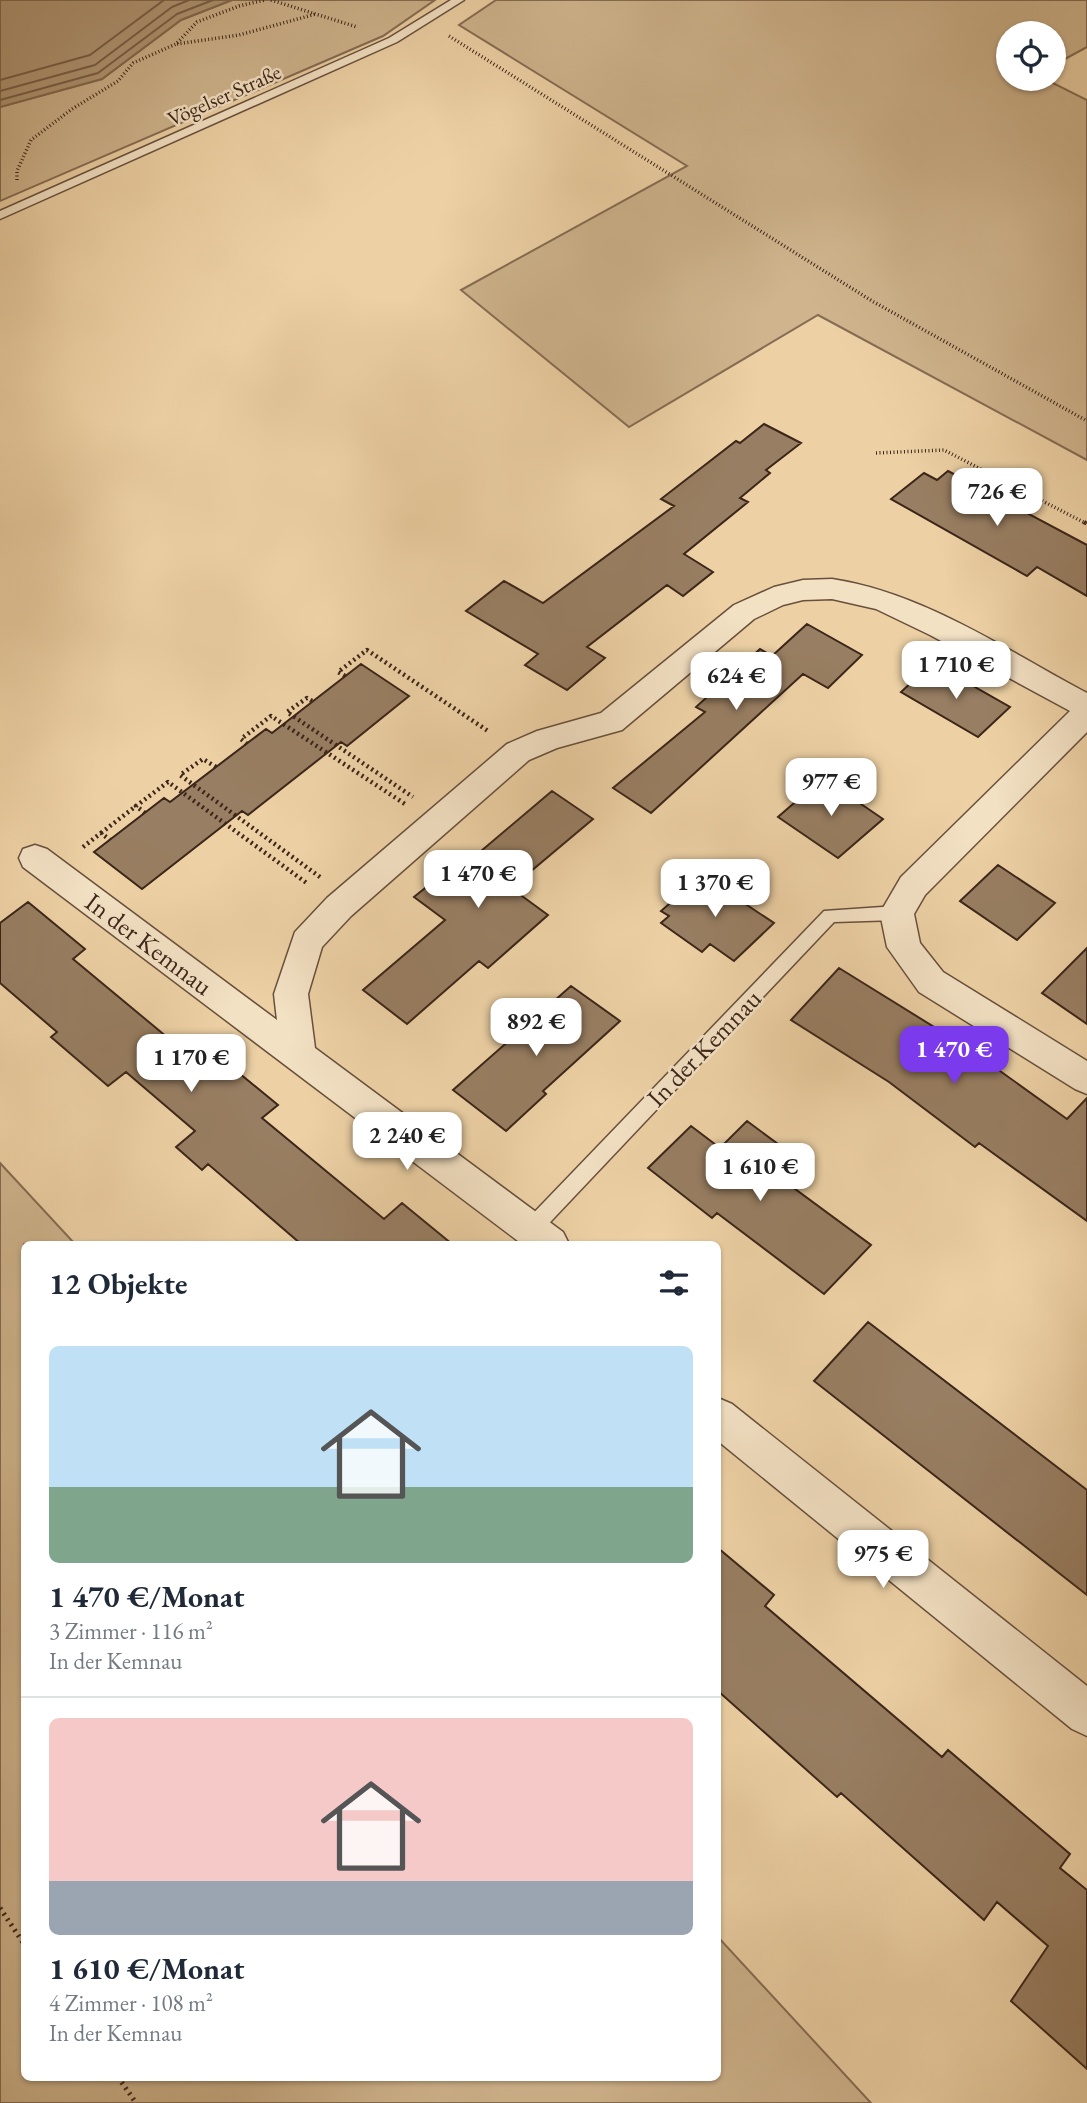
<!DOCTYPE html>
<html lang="de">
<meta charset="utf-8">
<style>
:root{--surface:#fff;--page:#f2f2f3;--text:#1f2937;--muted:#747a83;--line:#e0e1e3;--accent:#7c3aed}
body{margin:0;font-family:"EB Garamond",serif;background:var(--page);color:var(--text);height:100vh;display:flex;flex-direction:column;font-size:26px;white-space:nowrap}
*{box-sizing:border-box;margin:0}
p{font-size:23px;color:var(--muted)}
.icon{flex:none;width:38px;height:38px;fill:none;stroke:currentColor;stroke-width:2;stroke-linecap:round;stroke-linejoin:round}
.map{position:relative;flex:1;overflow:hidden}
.sheet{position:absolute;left:21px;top:1241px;width:700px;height:840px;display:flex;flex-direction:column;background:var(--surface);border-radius:10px;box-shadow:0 2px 5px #0004}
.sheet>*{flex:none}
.tools{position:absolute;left:996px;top:21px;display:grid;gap:14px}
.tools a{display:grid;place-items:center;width:70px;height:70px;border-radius:50%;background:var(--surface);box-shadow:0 2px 5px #0004;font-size:35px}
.price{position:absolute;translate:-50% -60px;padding:0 16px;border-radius:14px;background:#fff;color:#222;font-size:23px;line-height:46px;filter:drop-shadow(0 2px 4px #0008)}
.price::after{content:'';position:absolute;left:50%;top:42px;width:21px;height:16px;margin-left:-10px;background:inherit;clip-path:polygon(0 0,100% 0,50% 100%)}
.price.current{background:var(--accent);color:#fff}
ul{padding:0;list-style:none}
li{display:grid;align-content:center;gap:14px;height:371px;padding:0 28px}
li+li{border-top:2px solid var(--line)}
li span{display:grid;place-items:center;height:217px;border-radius:10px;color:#555}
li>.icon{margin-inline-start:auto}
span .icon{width:126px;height:126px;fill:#fffc;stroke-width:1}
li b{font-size:30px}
h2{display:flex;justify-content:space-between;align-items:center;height:84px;padding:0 28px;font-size:30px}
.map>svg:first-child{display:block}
</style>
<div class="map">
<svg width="1087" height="2103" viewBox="0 0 1087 2103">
<rect width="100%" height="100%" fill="#edd1a5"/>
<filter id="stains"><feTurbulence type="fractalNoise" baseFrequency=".00286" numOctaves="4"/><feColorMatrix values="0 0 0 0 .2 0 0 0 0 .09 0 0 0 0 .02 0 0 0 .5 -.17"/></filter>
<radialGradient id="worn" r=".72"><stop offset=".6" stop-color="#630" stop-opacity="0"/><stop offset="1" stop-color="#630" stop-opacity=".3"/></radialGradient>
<!-- green -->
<path fill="#cfb48d" stroke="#866c53" stroke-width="2" d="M 232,0 L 435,0 L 383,36 L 0,201 L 0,107 L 102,79 L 181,20 Z
M 496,0 L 1087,0 L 1087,47 L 1054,65 L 1054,33 L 1008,33 L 1008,79 L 1045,79 L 1087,100 L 1087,460 L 818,315 L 629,427 L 461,290 L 687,166 L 459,25 Z
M 0,1163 L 75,1244 L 24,1244 L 24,2077 L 718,2077 L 718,1937 L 871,2103 L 0,2103 Z"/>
<!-- water -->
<path fill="#b19775" stroke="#826950" stroke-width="2" d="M 0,0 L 232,0 L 181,20 L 102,79 L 0,107 Z"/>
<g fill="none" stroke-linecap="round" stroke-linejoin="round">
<!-- shore -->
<path stroke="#765e47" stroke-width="2" d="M 0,80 L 90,55 L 164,0
M 0,91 L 95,65 L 172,7 L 189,0
M 0,100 L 98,73 L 177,14 L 213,0"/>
</g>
<!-- building -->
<path fill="#987e62" stroke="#3c2519" stroke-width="2" d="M 764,424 L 801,443 L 766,470 L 770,473 L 740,498 L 748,502 L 684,554 L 713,572 L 683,596 L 667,585 L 587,647 L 605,658 L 567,690 L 525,665 L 538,654 L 466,611 L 504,581 L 543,603 L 674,506 L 661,499 L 736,441 L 740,443 Z
M 948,471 L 1087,545 L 1087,596 L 1037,567 L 1027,576 L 891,499 L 924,473 L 937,480 Z
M 807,624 L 862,655 L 828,688 L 803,674 L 651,813 L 613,788 L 705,712 L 696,707 L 760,649 L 772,656 Z
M 361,664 L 409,696 L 347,746 L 341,742 L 248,815 L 242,811 L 142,889 L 94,852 L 164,798 L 170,802 L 266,729 L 272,733 Z
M 928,667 L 955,682 L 959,678 L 1010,707 L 978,737 L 901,692 Z
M 823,778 L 883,819 L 838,858 L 778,817 Z
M 552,791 L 593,819 L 511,888 L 548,915 L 488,968 L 479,961 L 407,1024 L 363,990 L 445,920 L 414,897 L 455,864 L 461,868 Z
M 998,865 L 1055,903 L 1017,940 L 960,901 Z
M 702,875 L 774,923 L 734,961 L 710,944 L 702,952 L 661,923 L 669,916 L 661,911 Z
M 28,902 L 85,949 L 73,959 L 197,1062 L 211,1050 L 278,1105 L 262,1118 L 384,1219 L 402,1203 L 452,1244 L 301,1244 L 208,1164 L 202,1170 L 176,1147 L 195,1131 L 126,1072 L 108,1086 L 51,1037 L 57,1032 L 0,983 L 0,923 Z
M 1087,948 L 1087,1024 L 1042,993 Z
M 839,968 L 968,1048 L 1067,1119 L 1087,1098 L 1087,1221 L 979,1143 L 975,1147 L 889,1082 L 791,1020 Z
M 571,986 L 620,1021 L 543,1091 L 546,1094 L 506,1131 L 453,1090 Z
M 747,1121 L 782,1147 L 764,1166 L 871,1245 L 824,1294 L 717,1213 L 712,1218 L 648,1168 L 691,1126 L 720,1148 Z
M 868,1322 L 1087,1490 L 1087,1595 L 814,1381 Z
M 718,1548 L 774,1595 L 765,1606 L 942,1757 L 948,1750 L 1070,1854 L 1060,1868 L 1087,1890 L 1087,2069 L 1011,2001 L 1048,1946 L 997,1902 L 984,1920 L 841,1793 L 837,1797 L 718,1691 Z"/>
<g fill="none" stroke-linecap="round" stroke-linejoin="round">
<!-- lane casing -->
<g stroke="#68503c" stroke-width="3">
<path id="lane" d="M 451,0 L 464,0 L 397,42 L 0,219 L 0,211 L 389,38 Z
M 897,906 L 903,908 L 905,913 L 903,918 L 897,920 L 834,922 L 537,1236 L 530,1238 L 523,1236 L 521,1230 L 523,1224 L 824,911 Z"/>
</g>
<!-- street casing -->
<g stroke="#68503c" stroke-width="3">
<path id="street" d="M 832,579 C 924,593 1006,650 1087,693 L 1087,732 L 925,895 L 914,914 L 920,943 L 943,972 L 1087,1061 L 1087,1094 L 1075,1089 L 919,992 L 887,947 L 880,913 L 901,877 L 1070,711 L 930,635 L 876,609 L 832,599 L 803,600 L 783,605 L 754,619 L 622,730 L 557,748 L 529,760 L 351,916 L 322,947 L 308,994 L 315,1048 L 563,1232 L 569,1244 L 522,1244 L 23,867 L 19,858 L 23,849 L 35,845 L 47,849 L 277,1020 L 274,994 L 295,932 L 327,898 L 507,744 L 537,731 L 601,713 L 734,605 L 774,587 L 803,580 Z
M 718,1398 L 732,1404 L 1087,1686 L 1087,1736 L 1072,1729 L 718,1441 Z"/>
</g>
<!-- path-far2 -->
<path stroke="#3c2519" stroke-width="3.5" stroke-dasharray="1 2.5" stroke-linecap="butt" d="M 271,0 L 357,27
M 449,36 L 872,301 L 1087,421
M 177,44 L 239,35 L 316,14
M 17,180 L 17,171 L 31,140 L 72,109 L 118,81 L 133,63 L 176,44 L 197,22 L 239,6 L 265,0
M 876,453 L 944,450 L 1087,524"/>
<!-- path-far1 -->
<path stroke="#3c2519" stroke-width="4.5" stroke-dasharray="2 3.5" stroke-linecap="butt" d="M 1084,522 L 1087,524
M 345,676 L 338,672 L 367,650 L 488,731
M 312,701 L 307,698 L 287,712 L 413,797
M 247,744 L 241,739 L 271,716 L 405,804
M 216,767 L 203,759 L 180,775 L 320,877
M 145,813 L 136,806 L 168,782 L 308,884
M 101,833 L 136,806
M 83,847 L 101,833 L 110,840"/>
<!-- path -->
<path stroke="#3c2519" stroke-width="5" stroke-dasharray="2 4.5" stroke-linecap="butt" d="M 0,1908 L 24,1944
M 118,2077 L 136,2103"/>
<!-- lane -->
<use href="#lane" fill="#f3e1c4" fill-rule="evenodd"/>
<!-- street -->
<use href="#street" fill="#f3e1c4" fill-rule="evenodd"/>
</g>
<g text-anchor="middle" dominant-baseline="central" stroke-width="5" stroke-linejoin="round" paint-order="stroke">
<!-- far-street labels -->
<g font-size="21" fill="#3c2519" stroke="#f3e1c4">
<text transform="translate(224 95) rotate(-24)">Vögelser Straße</text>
</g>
<!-- street labels -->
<g font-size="26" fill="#3c2519" stroke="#f3e1c4">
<text transform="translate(149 944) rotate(37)">In der Kemnau</text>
<text transform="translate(704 1048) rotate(-46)">In der Kemnau</text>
</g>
</g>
<rect width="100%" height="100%" filter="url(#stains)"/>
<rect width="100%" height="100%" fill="url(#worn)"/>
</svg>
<div class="tools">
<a><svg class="icon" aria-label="locate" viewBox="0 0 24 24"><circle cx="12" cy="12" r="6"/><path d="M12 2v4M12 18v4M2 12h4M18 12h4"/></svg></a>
</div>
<b class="price" style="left:997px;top:528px">726 €</b>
<b class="price" style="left:956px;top:701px">1 710 €</b>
<b class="price" style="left:736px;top:712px">624 €</b>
<b class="price" style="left:831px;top:818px">977 €</b>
<b class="price" style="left:478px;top:910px">1 470 €</b>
<b class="price" style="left:715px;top:919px">1 370 €</b>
<b class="price" style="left:536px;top:1058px">892 €</b>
<b class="price current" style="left:954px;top:1086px">1 470 €</b>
<b class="price" style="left:191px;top:1094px">1 170 €</b>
<b class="price" style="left:407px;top:1172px">2 240 €</b>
<b class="price" style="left:760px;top:1203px">1 610 €</b>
<b class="price" style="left:883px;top:1590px">975 €</b>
<section class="sheet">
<h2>12 Objekte<svg class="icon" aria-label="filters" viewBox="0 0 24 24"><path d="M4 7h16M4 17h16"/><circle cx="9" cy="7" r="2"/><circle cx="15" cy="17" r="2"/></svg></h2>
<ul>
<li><span style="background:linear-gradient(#bfe0f5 65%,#7fa58c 0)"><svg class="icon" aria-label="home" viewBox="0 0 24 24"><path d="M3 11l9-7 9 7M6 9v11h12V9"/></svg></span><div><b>1 470 €/Monat</b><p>3 Zimmer · 116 m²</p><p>In der Kemnau</p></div></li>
<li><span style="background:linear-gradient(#f6c9c9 75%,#9aa5b1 0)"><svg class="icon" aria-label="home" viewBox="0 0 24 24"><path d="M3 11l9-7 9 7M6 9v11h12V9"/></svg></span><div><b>1 610 €/Monat</b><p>4 Zimmer · 108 m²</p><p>In der Kemnau</p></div></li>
</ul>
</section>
</div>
